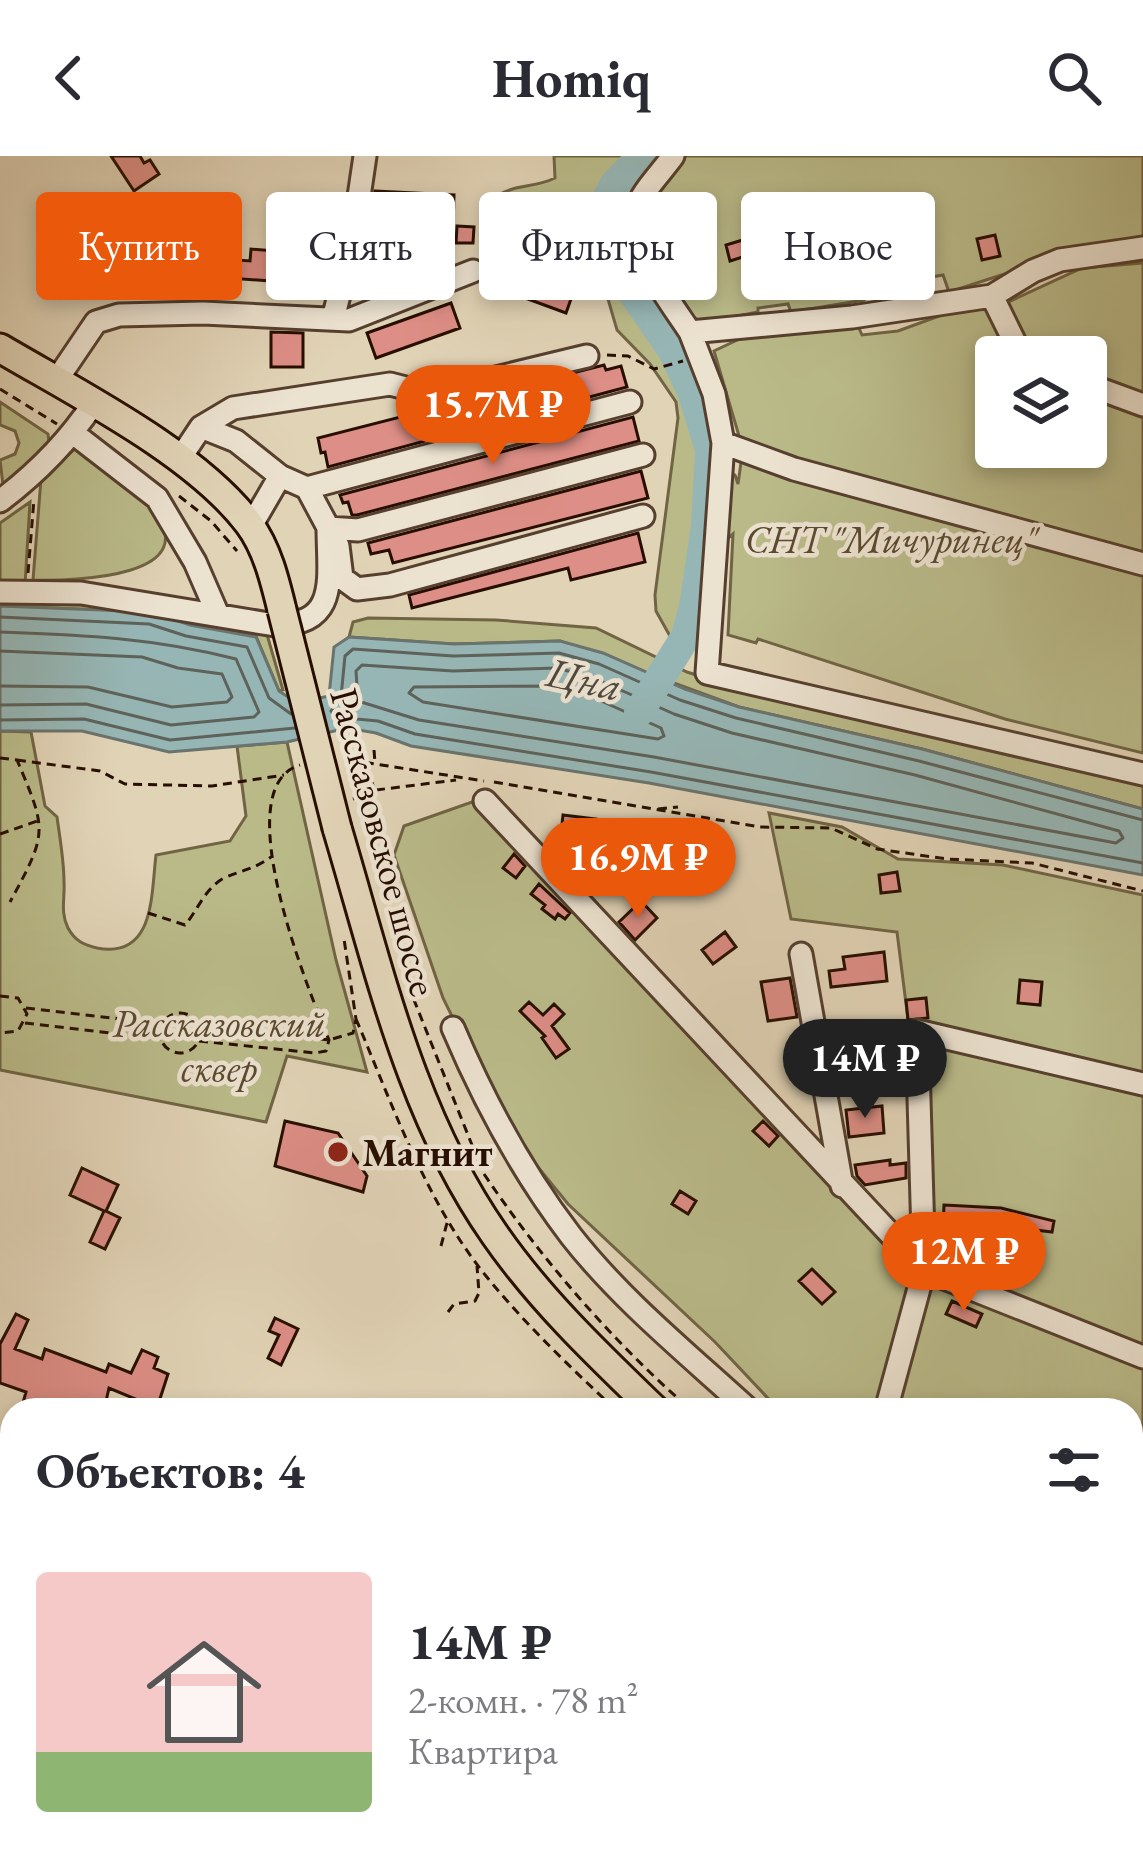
<!DOCTYPE html>
<html lang="ru">
<meta charset="utf-8">
<style>
:root{--surface:#fff;--page:#f2f2f3;--text:#2b2b33;--muted:#7c7c81;--accent:#ea580c}
body{margin:0;font-family:"EB Garamond",serif;background:var(--page);color:var(--text);height:100vh;display:flex;flex-direction:column;font-size:45px;white-space:nowrap}
*{box-sizing:border-box;margin:0}
p{font-size:39px;color:var(--muted)}
.icon{flex:none;width:66px;height:66px;fill:none;stroke:currentColor;stroke-width:2;stroke-linecap:round;stroke-linejoin:round}
.map{position:relative;flex:1;overflow:hidden}
.side{position:absolute;left:0px;top:1242px;width:1143px;height:471px;display:flex;flex-direction:column;background:var(--surface);border-radius:36px 36px 0 0;box-shadow:0 6px 18px #0003}
.side>*{flex:none}
.top-card{position:absolute;left:36px;top:36px;width:1071px;height:108px;display:flex;gap:24px}
.buttons{position:absolute;left:975px;top:180px;display:grid;gap:24px}
.buttons a{display:grid;place-items:center;width:132px;height:132px;border-radius:12px;background:var(--surface);box-shadow:0 6px 18px #0003;font-size:60px}
.price{position:absolute;translate:-50% -102px;padding:0 27px;border-radius:42px;background:var(--accent);color:#fff;font-size:39px;line-height:78px;filter:drop-shadow(0 3px 6px #0008)}
.price::after{content:'';position:absolute;left:50%;top:72px;width:36px;height:27px;margin-left:-18px;background:inherit;clip-path:polygon(0 0,100% 0,50% 100%)}
.price.current{background:#222;color:#fff}
ul{padding:0;list-style:none}
li{display:flex;align-items:center;gap:36px;height:300px;padding:0 36px}
li span{display:grid;place-items:center;flex:none;width:336px;height:240px;border-radius:12px;color:#555}
li>.icon{margin-inline-start:auto}
span .icon{width:144px;height:144px;fill:#fffc;stroke-width:1}
li b{font-size:51px}
h2{display:flex;justify-content:space-between;align-items:center;height:144px;padding:0 36px;font-size:51px}
.pill{padding:0 42px;border-radius:12px;background:var(--surface);box-shadow:0 6px 18px #0003;font-size:42px;line-height:108px}
.pill.current{background:var(--accent);color:#fff}
header{display:flex;justify-content:space-between;align-items:center;height:156px;padding:0 36px;background:var(--surface);font-size:54px;font-weight:700}
.map>svg:first-child{display:block}
</style>
<header><svg class="icon" aria-label="back" viewBox="0 0 24 24"><path d="M15 5l-7 7 7 7"/></svg>Homiq<svg class="icon" aria-label="search" viewBox="0 0 24 24"><circle cx="10" cy="10" r="6"/><path d="M15 15l6 6"/></svg></header>
<div class="map">
<svg width="1143" height="1712" viewBox="0 0 1143 1712">
<rect width="100%" height="100%" fill="#e1d3b6"/>
<filter id="stains"><feTurbulence type="fractalNoise" baseFrequency=".00167" numOctaves="4"/><feColorMatrix values="0 0 0 0 .2 0 0 0 0 .09 0 0 0 0 .02 0 0 0 .5 -.17"/></filter>
<radialGradient id="worn" r=".72"><stop offset=".6" stop-color="#630" stop-opacity="0"/><stop offset="1" stop-color="#630" stop-opacity=".3"/></radialGradient>
<!-- green -->
<path fill="#baba89" stroke="#706444" stroke-width="3" fill-rule="evenodd" d="M 554,0 L 654,0 L 620,43 L 620,74 L 642,132 L 664,154 L 688,192 L 709,254 L 721,312 L 735,319 L 738,328 L 744,285 L 739,280 L 714,195 L 748,179 L 858,170 L 862,179 L 898,175 L 961,152 L 1006,147 L 1082,112 L 1143,107 L 1143,597 L 1005,563 L 758,483 L 756,487 L 728,479 L 733,378 L 724,386 L 716,472 L 686,485 L 671,482 L 656,455 L 655,439 L 678,262 L 676,246 L 650,208 L 617,174 L 608,143 L 577,89 C 545,84 489,85 497,40 C 515,28 535,32 555,22 ZM 996,201 L 1086,201 L 1086,291 L 996,291 Z
M 685,0 L 1143,0 L 1143,80 L 1091,90 L 949,136 L 943,119 L 875,131 L 864,144 L 791,156 L 788,148 L 758,152 L 758,156 L 706,166 L 689,161 L 640,73 L 655,35 Z
M 0,246 L 48,278 L 49,286 L 30,308 L 3,329 L 0,304 L 15,298 L 19,287 L 15,275 L 0,269 Z
M 76,292 C 100,310 129,327 149,349 C 213,422 73,425 33,424 L 41,323 Z
M 30,346 L 25,429 L 0,427 L 0,367 Z
M 0,437 L 70,440 L 266,475 L 283,534 L 279,535 L 256,480 L 190,469 L 152,456 L 0,450 Z
M 368,462 L 496,464 L 596,472 L 687,516 L 746,535 L 1143,628 L 1143,653 L 922,593 L 739,551 L 560,485 L 454,488 L 349,481 L 353,466 Z
M 0,575 L 31,576 L 45,650 L 57,661 C 60,683 64,705 64,726 C 65,743 60,756 68,772 C 75,785 84,789 97,792 C 155,803 151,739 156,699 L 230,685 L 246,660 L 237,590 L 287,586 L 336,804 L 367,916 L 287,900 L 266,966 L 0,914 Z
M 472,646 L 899,1102 L 937,1094 L 897,776 L 791,763 L 769,657 L 842,671 L 898,703 L 1003,709 L 1143,739 L 1143,1348 L 1131,1356 L 1131,1254 L 779,1254 L 715,1186 L 568,1048 L 533,1005 L 497,952 L 443,842 L 394,699 L 404,670 Z
M 0,1535 L 12,1537 L 12,1701 L 181,1701 L 179,1712 L 0,1712 Z
M 1131,1589 L 1143,1593 L 1143,1712 L 1031,1712 L 1009,1701 L 1131,1701 Z
M 195,1701 L 357,1701 L 350,1712 L 190,1712 Z"/>
<!-- water -->
<path fill="#96b6b5" stroke="#6a736d" stroke-width="3" d="M 0,450 L 152,456 L 190,469 L 256,481 L 279,535 L 297,547 L 329,540 L 334,491 L 349,481 L 454,488 L 560,485 L 603,497 L 685,533 L 739,551 L 922,593 L 1143,653 L 1143,719 L 649,627 L 411,590 L 376,577 L 347,572 L 287,586 L 169,596 L 82,575 L 0,575 Z
M 357,1701 L 462,1701 L 462,1712 L 352,1712 Z"/>
<g fill="none" stroke-linecap="round" stroke-linejoin="round">
<!-- shore -->
<path stroke="#5e625a" stroke-width="3" d="M 0,461 L 149,468 L 186,480 L 247,491 L 269,542 L 291,558
M 0,476 C 84,479 154,482 236,503 L 259,556 L 254,561 L 171,569 L 86,548 L 0,549
M 0,495 L 142,501 L 178,512 L 222,518 L 232,541 L 227,546 L 172,551 L 88,531 L 0,530
M 362,509 L 453,515 L 557,512 L 594,522 L 674,558 L 732,577 L 915,619 L 1119,675 L 1123,682 L 1116,687 L 654,601 L 419,564 L 358,545 L 356,515 Z
M 554,530 L 588,539 L 661,572 L 664,580 L 658,583 L 423,546 L 409,537 L 414,531 Z
M 0,564 L 84,563 L 170,584 L 295,572
M 1143,664 L 919,605 L 736,562 L 680,544 L 599,508 L 559,497 L 453,500 L 353,493 L 345,500 L 341,541 L 331,555 L 335,561 L 378,565 L 415,578 L 651,616 L 1143,707"/>
<!-- river -->
<path stroke="#96b6b5" stroke-width="30" d="M 639,556 L 686,480 L 694,451 L 706,370 L 710,294 L 693,238 L 673,195 L 613,108 L 594,69 L 614,29 L 642,0"/>
</g>
<!-- building -->
<path fill="#dd8e86" stroke="#270e00" stroke-width="3" d="M 111,0 L 140,0 L 144,7 L 150,4 L 159,18 L 134,35 Z
M 375,35 L 454,39 L 453,73 L 373,71 Z
M 294,58 L 340,61 L 339,76 L 319,74 L 316,117 L 329,118 L 323,142 L 283,139 L 284,126 L 229,122 L 228,137 L 209,135 L 212,102 L 250,105 L 251,93 L 287,96 Z
M 457,70 L 474,71 L 473,87 L 456,87 Z
M 995,79 L 1000,100 L 982,104 L 977,83 Z
M 746,83 L 749,99 L 730,105 L 726,89 Z
M 916,102 L 920,117 L 878,126 L 874,112 Z
M 539,113 L 577,126 L 566,157 L 528,143 Z
M 797,114 L 802,134 L 766,140 L 761,122 Z
M 451,147 L 460,172 L 376,202 L 367,177 Z
M 271,176 L 303,177 L 303,211 L 271,211 Z
M 604,209 L 606,214 L 621,210 L 627,231 L 328,311 L 325,296 L 321,297 L 318,282 Z
M 633,261 L 639,285 L 357,359 L 352,359 L 348,346 L 343,347 L 340,339 Z
M 641,315 L 648,342 L 393,407 L 389,394 L 371,398 L 368,387 Z
M 638,377 L 645,406 L 571,424 L 568,412 L 412,452 L 409,439 Z
M 563,659 L 596,663 L 592,694 L 575,692 L 574,699 L 559,697 Z
M 514,698 L 525,710 L 516,722 L 503,712 Z
M 897,716 L 900,735 L 881,737 L 879,719 Z
M 539,728 L 570,757 L 565,763 L 558,758 L 555,763 L 542,753 L 545,749 L 531,738 Z
M 641,745 L 657,762 L 635,784 L 619,766 Z
M 725,776 L 736,791 L 713,808 L 702,794 Z
M 884,796 L 887,825 L 831,831 L 829,815 L 845,813 L 843,801 Z
M 790,822 L 797,861 L 768,865 L 761,826 Z
M 1020,824 L 1042,826 L 1040,849 L 1018,847 Z
M 926,842 L 928,862 L 908,864 L 906,844 Z
M 529,846 L 543,859 L 554,848 L 564,858 L 552,870 L 569,893 L 556,902 L 542,882 L 545,880 L 520,855 Z
M 882,950 L 884,977 L 849,981 L 846,954 Z
M 285,965 L 338,977 L 367,1020 L 363,1036 L 275,1010 Z
M 763,965 L 778,980 L 769,990 L 753,975 Z
M 890,1004 L 890,1009 L 906,1007 L 906,1022 L 865,1029 L 857,1020 L 855,1009 Z
M 82,1012 L 118,1029 L 106,1055 L 120,1062 L 105,1093 L 90,1086 L 104,1055 L 70,1039 Z
M 680,1035 L 696,1045 L 688,1058 L 672,1048 Z
M 944,1049 L 1001,1052 L 1054,1065 L 1052,1076 L 1027,1073 L 1027,1077 L 1013,1075 L 1014,1071 L 963,1064 L 962,1075 L 943,1074 Z
M 812,1113 L 835,1136 L 822,1148 L 799,1125 Z
M 952,1145 L 982,1158 L 976,1171 L 946,1158 Z
M 16,1158 L 28,1164 L 15,1193 L 42,1203 L 45,1193 L 106,1216 L 109,1208 L 131,1217 L 142,1194 L 158,1201 L 154,1212 L 168,1218 L 157,1252 L 109,1232 L 104,1254 L 21,1254 L 26,1236 L 0,1227 L 0,1188 Z
M 275,1162 L 298,1173 L 281,1209 L 268,1202 L 279,1179 L 269,1175 Z"/>
<g fill="none" stroke-linecap="round" stroke-linejoin="round">
<!-- minor casing -->
<g stroke="#563f2e" stroke-width="27">
<path id="minor" d="M 673,0 C 661,17 641,36 635,56 C 626,90 672,148 690,176 L 852,161 L 992,140 L 1033,115 L 1060,104 L 1143,92
M 992,140 L 1022,201
M 333,163 L 352,88 L 365,0
M 690,176 L 714,238 L 723,287 L 794,313 L 1143,408
M 56,225 L 96,166 L 119,159 L 203,157 L 349,164 L 473,115
M 1086,228 L 1143,249
M 201,271 L 233,252 L 390,228 L 429,238 L 587,200
M 73,277 L 157,342 L 195,406 L 218,459
M 723,287 L 707,517 L 1143,618
M 179,304 L 201,271 L 236,285 L 280,320 L 307,332 L 338,390 L 342,422 L 357,433 L 390,429 L 643,360
M 307,332 L 630,246
M 0,345 C 37,317 67,287 93,248
M 251,370 L 280,320
M 0,436 L 81,437 L 275,469 C 340,469 328,422 328,372 L 358,374 L 643,299
M 485,645 L 924,1114 L 886,1254
M 801,798 L 842,1030
M 453,872 C 484,945 522,1016 571,1080 C 621,1144 689,1199 749,1254
M 1143,928 L 917,875 L 924,1114 L 1143,1201
M 0,1291 L 12,1293
M 1131,1360 L 1143,1353
M 977,1701 L 1002,1712
M 202,1712 L 206,1701
M 477,1712 L 477,1701"/>
</g>
<!-- major casing -->
<g stroke="#270e00" stroke-width="33">
<path id="major" d="M 0,192 C 76,237 196,297 249,368 C 267,392 275,425 282,454
M 337,672 C 379,812 410,958 495,1079 C 540,1144 599,1200 655,1254
M 1131,1528 L 1143,1533"/>
</g>
<!-- path -->
<path stroke="#270e00" stroke-width="3" stroke-dasharray="9 6" stroke-linecap="butt" d="M 607,199 L 628,200 L 654,213 L 683,205
M 0,233 L 57,268
M 179,340 L 211,365 L 237,395
M 28,417 L 34,343
M 374,594 L 375,607
M 0,602 L 17,604 C 47,675 48,676 10,746
M 17,604 L 100,615 L 125,628 L 212,630 L 284,619
M 350,604 L 484,625
M 350,604 L 370,622 L 375,634 L 353,643
M 494,626 L 760,671 L 831,672 L 877,693 L 947,703 L 1032,707 L 1143,735
M 376,634 L 456,624
M 658,653 L 678,651
M 0,678 L 40,664
M 148,757 L 185,769 C 198,754 205,732 224,722 C 242,714 253,714 271,701
M 408,829 L 480,1009
M 0,840 L 18,842 L 27,858 L 18,875 L 0,877
M 26,852 L 162,868
M160 877a20 20 0 1 1 40 0a20 20 0 1 1-40 0Z
M 356,863 C 393,950 426,1046 486,1120 C 525,1168 571,1212 616,1254
M 25,867 L 161,883
M 199,870 L 329,884 L 353,877 L 356,863 L 344,783
M 199,885 L 315,897 L 326,895 L 329,884 C 310,838 225,631 300,609
M 484,1018 C 542,1104 613,1186 691,1254
M 441,1090 L 448,1063
M 448,1156 L 454,1148 L 475,1145 L 479,1137 L 477,1110
M 1131,1562 L 1143,1566
M 270,1701 L 324,1712
M 0,1704 L 52,1712"/>
<!-- minor -->
<use href="#minor" stroke="#ece2d0" stroke-width="21"/>
<!-- major -->
<use href="#major" stroke="#e1d3b6" stroke-width="27"/>
<!-- major-bridge casing -->
<g stroke="#270e00" stroke-width="33" stroke-linecap="butt">
<path id="major-bridge" d="M 282,454 L 337,672"/>
</g>
<!-- major-bridge -->
<use href="#major-bridge" stroke="#e1d3b6" stroke-width="27"/>
</g>
<!-- markers -->
<circle fill="#8f2418" stroke="#ece2d0" stroke-width="4.5" cx="338" cy="996" r="12"/>
<g text-anchor="middle" dominant-baseline="central" stroke-width="9" stroke-linejoin="round" paint-order="stroke">
<!-- park labels -->
<g font-size="39" font-style="italic" fill="#5a4a30" stroke="#ece2d0">
<text x="891" y="382">СНТ "Мичуринец"</text>
<text x="219" y="866">Рассказовский<tspan x="219" dy="45">сквер</tspan></text>
</g>
<!-- street labels -->
<g font-size="39" fill="#270e00" stroke="#ece2d0">
<text transform="translate(384 686) rotate(75)">Рассказовское шоссе</text>
</g>
<!-- poi labels -->
<g font-size="39" font-weight="bold" fill="#270e00" stroke="#ece2d0" text-anchor="start">
<text x="362" y="996">Магнит</text>
</g>
<!-- water labels -->
<g font-size="42" font-style="italic" fill="#4e493f" stroke="#ece2d0">
<text transform="translate(584 523) rotate(12)">Цна</text>
</g>
</g>
<rect width="100%" height="100%" filter="url(#stains)"/>
<rect width="100%" height="100%" fill="url(#worn)"/>
</svg>
<div class="buttons">
<a><svg class="icon" aria-label="layers" viewBox="0 0 24 24"><path d="M12 4l9 5-9 5-9-5zM3 14l9 5 9-5"/></svg></a>
</div>
<b class="price" style="left:493px;top:311px">15.7M ₽</b>
<b class="price" style="left:638px;top:764px">16.9M ₽</b>
<b class="price current" style="left:865px;top:965px">14M ₽</b>
<b class="price" style="left:964px;top:1158px">12M ₽</b>
<div class="top-card">
<a class="pill current">Купить</a>
<a class="pill">Снять</a>
<a class="pill">Фильтры</a>
<a class="pill">Новое</a>
</div>
<section class="side">
<h2>Объектов: 4<svg class="icon" aria-label="filters" viewBox="0 0 24 24"><path d="M4 7h16M4 17h16"/><circle cx="9" cy="7" r="2"/><circle cx="15" cy="17" r="2"/></svg></h2>
<ul>
<li><span style="background:linear-gradient(#f6c9c9 75%,#8fb573 0)"><svg class="icon" aria-label="home" viewBox="0 0 24 24"><path d="M3 11l9-7 9 7M6 9v11h12V9"/></svg></span><div><b>14M ₽</b><p>2-комн. · 78 m²</p><p>Квартира</p></div></li>
</ul>
</section>
</div>
